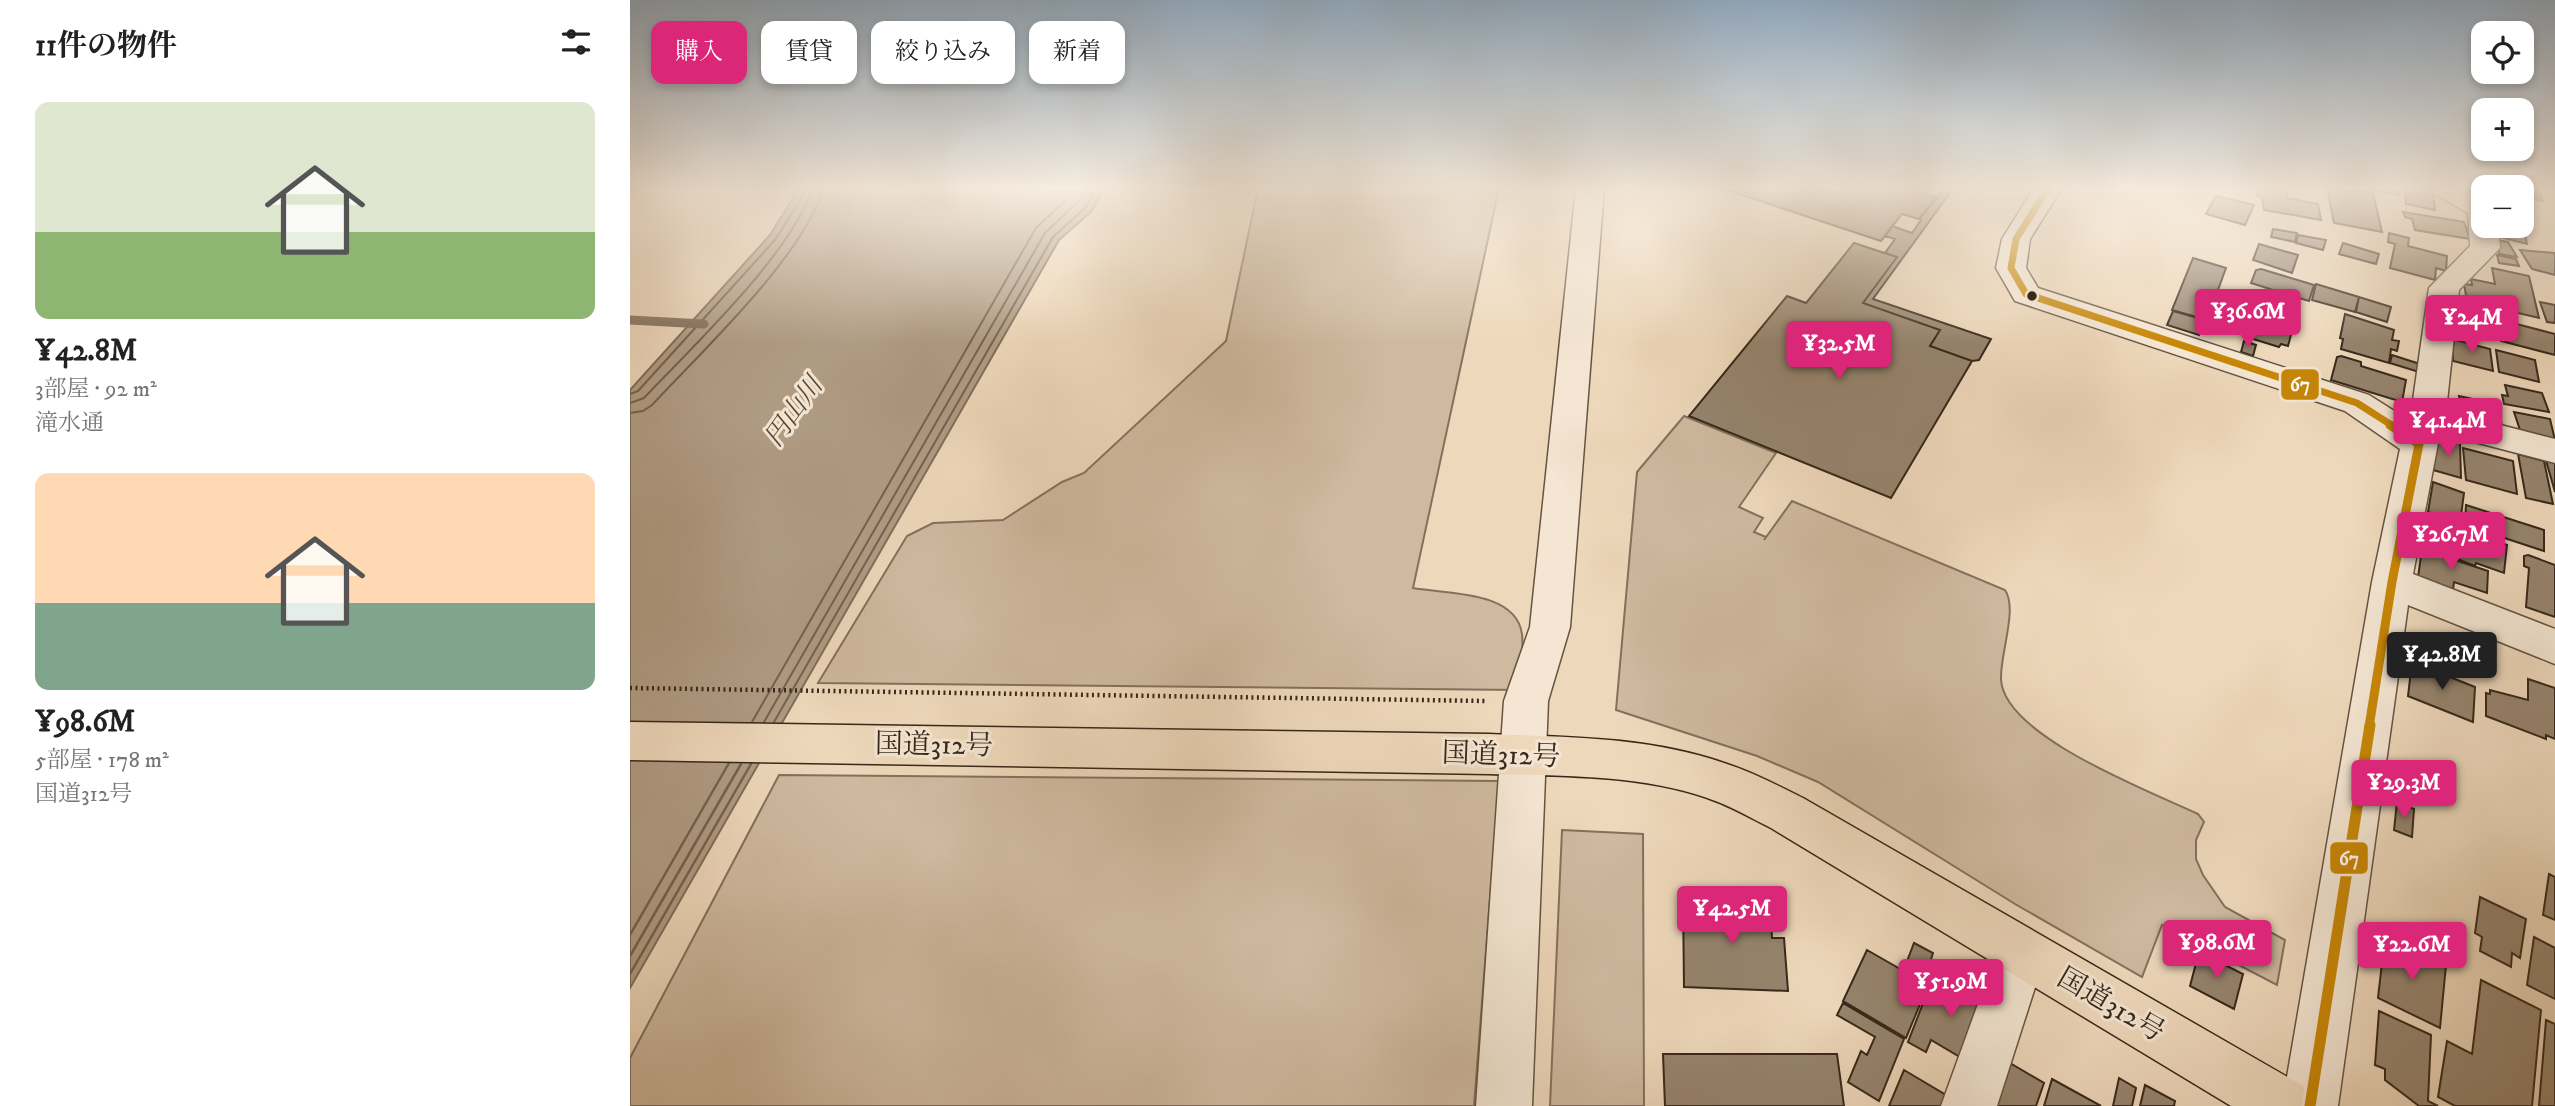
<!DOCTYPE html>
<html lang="ja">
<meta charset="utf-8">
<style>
:root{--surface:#fff;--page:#f6f6f6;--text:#222;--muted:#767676;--accent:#db2777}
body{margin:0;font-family:"IM FELL DW Pica","Noto Serif JP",serif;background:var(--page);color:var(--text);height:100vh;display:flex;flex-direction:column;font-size:26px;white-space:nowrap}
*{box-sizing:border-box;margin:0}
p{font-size:23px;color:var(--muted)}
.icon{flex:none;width:38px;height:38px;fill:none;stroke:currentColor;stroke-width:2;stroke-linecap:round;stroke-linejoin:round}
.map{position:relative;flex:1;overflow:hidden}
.details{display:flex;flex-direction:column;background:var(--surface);width:630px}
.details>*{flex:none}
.banner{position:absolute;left:21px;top:21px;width:665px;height:63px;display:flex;gap:14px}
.tools{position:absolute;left:1841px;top:21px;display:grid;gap:14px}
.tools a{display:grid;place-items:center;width:63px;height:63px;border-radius:14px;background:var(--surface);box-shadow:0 4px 10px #0003;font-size:35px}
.price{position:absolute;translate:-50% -60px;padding:0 16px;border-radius:7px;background:var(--accent);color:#fff;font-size:23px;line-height:46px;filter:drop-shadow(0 2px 4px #0008)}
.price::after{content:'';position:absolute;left:50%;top:42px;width:21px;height:16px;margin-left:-10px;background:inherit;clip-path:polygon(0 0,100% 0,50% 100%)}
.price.selected{background:#222;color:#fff}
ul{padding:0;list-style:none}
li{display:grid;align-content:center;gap:14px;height:371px;padding:0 35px}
li span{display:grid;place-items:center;height:217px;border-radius:14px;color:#555}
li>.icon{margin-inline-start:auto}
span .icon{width:126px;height:126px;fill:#fffc;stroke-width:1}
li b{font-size:30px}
h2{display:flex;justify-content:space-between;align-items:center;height:84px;padding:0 35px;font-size:30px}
.pill{padding:0 24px;border-radius:14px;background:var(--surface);box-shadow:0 4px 10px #0003;font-size:24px;line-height:63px}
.pill.selected{background:var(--accent);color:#fff}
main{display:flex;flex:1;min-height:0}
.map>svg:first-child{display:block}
</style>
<main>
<section class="details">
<h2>11件の物件<svg class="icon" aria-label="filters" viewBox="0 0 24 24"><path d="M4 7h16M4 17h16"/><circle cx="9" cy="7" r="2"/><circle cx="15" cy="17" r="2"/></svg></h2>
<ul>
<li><span style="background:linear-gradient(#dfe7d0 60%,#8fb573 0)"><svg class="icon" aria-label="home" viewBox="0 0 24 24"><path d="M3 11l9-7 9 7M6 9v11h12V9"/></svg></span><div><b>¥42.8M</b><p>3部屋 · 92 m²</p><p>滝水通</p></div></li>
<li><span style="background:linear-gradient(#ffd9b3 60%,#7fa58c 0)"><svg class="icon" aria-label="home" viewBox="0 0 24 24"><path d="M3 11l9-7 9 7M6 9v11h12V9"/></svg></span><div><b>¥98.6M</b><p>5部屋 · 178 m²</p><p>国道312号</p></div></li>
</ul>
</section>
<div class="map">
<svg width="1925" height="1106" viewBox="0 0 1925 1106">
<rect width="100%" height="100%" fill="#eed8bb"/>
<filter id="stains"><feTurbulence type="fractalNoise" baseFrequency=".00286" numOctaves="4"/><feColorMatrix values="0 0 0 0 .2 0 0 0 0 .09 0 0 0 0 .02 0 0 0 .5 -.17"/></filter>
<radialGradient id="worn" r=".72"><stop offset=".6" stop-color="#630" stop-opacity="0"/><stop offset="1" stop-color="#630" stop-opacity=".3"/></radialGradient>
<!-- green -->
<path fill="#cfbaa0" stroke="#83715d" stroke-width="2" d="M 628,188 L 869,188 L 783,588 C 815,594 886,590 892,634 C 894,652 890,672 889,690 L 188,683 L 277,536 L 303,523 L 373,520 L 432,482 L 454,473 L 596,341 Z
M 1054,416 L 1146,453 L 1109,507 L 1133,518 L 1124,532 L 1136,537 L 1134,540 L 1162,501 L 1375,590 C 1388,609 1370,654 1371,679 C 1373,736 1522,792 1568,814 L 1574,822 L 1566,840 L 1566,859 L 1573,875 L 1595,907 L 1655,940 L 1647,985 L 1532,925 L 1512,977 L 1385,904 L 1188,782 L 1127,756 L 986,710 L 1007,472 Z
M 149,775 L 869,781 L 844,1106 L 0,1106 L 0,1058 Z
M 932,830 L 1013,834 L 1014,1106 L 920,1106 Z"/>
<!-- water -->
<path fill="#b09c84" stroke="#806e5a" stroke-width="2" d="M 169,188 L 475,188 L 461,212 L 429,240 L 0,988 L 0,390 L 140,235 Z"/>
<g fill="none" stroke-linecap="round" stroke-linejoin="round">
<!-- shore-far1 -->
<path stroke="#74624f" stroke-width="2" d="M 0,394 L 8,391 L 145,240 L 174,194 L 175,188
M 0,403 L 14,398 C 65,344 159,256 183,188
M 0,413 L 13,411 L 22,405 C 74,349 171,259 194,188
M 122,722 L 406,228 L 440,196 L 444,188
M 134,722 L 415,233 L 448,202 L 457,188
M 144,722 L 423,237 L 455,208 L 467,188"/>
<!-- shore -->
<path stroke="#74624f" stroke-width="2.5" d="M 0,935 L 99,763
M 0,956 L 111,764
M 0,974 L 121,764"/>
<!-- stream -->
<path stroke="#806e5a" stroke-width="9" d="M 0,320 L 74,324"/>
</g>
<!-- building -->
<path fill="#96846e" stroke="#37281a" stroke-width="2" d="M 1091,188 L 1277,188 L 1306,197 L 1289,219 L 1272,214 L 1251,241 Z
M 1315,188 L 1322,190 L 1243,299 L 1361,339 L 1349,360 L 1342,361 L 1300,346 L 1310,330 L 1233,303 L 1267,257 L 1255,253 L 1265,239 L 1255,236 L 1262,226 L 1282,233 L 1291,220 L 1289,219 Z
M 1626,188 L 1656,188 L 1657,198 L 1688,204 L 1691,220 L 1634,210 L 1632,197 L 1627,196 Z
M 1697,188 L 1743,193 L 1752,232 L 1704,223 Z
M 1732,188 L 1768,188 L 1769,195 Z
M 1775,188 L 1803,190 L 1805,210 L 1776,204 Z
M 1892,188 L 1908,188 L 1913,201 L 1892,197 Z
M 1586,196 L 1624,205 L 1615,225 L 1576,214 Z
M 1773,212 L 1834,222 L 1840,239 L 1785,230 L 1782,219 L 1775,217 Z
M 1893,224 L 1897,244 L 1870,237 L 1869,226 Z
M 1643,229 L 1667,233 L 1665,242 L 1641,237 Z
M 1759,233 L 1779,238 L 1778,246 L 1817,256 L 1816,271 L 1806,268 L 1805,280 L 1760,268 L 1765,244 L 1758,242 Z
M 1668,235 L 1696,240 L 1693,250 L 1666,243 Z
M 1867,240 L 1878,242 L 1887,257 L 1869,254 Z
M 1224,243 L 1267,257 L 1233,303 L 1310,330 L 1300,346 L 1342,361 L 1261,498 L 1059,416 L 1157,296 L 1176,303 Z
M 1713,243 L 1749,254 L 1746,264 L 1709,254 Z
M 1629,244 L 1668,255 L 1662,273 L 1623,260 Z
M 1890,250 L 1925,253 L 1925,275 L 1902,269 Z
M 1867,255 L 1886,259 L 1889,266 L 1869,263 Z
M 1563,258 L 1596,268 L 1577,320 L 1542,310 Z
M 1862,268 L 1899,276 L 1909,318 L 1837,301 L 1834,284 L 1842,285 L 1841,279 L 1865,284 Z
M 1631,269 L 1684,285 L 1679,301 L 1621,283 L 1626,270 Z
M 1686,284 L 1729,297 L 1725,312 L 1682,300 Z
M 1729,297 L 1761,307 L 1757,322 L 1726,312 Z
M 1629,300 L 1667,312 L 1658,346 L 1651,344 L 1649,347 L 1617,337 Z
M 1910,302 L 1925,305 L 1925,323 L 1917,322 Z
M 1543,311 L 1575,320 L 1569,335 L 1537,325 Z
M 1715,314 L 1764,330 L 1762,340 L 1769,341 L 1767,351 L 1761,349 L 1759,363 L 1711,349 L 1713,339 L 1710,338 Z
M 1871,320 L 1925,334 L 1925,355 L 1871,341 Z
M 1822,339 L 1860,349 L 1863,371 L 1823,361 Z
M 1614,341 L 1626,345 L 1623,356 L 1611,352 Z
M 1866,350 L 1905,360 L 1909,382 L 1869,372 Z
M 1762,355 L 1790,364 L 1789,372 L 1760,363 Z
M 1711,356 L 1731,362 L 1731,366 L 1776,380 L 1772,402 L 1701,380 L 1707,357 Z
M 1875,385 L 1912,393 L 1919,412 L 1874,404 L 1872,395 L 1878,396 Z
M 1829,396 L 1866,404 L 1872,425 L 1843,419 L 1832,409 Z
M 1884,412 L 1920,419 L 1925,440 L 1891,433 Z
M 1807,437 L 1830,443 L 1831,478 L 1803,470 Z
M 1833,448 L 1883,461 L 1887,494 L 1836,480 Z
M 1888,454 L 1914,461 L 1923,504 L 1896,498 Z
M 1915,457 L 1925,459 L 1925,492 Z
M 1803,482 L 1834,493 L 1830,523 L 1798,512 Z
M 1836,505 L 1914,530 L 1914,551 L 1835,525 Z
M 1797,517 L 1812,523 L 1808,549 L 1793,544 Z
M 1813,523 L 1877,545 L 1874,573 L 1846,563 L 1845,566 L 1817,555 L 1817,552 L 1809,550 Z
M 1792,549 L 1858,571 L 1857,593 L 1824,582 L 1823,590 L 1788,577 Z
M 1898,555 L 1925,565 L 1925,617 L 1896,607 L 1899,568 L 1894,566 L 1894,556 Z
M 1782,662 L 1845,687 L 1843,722 L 1778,696 Z
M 1898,679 L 1925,688 L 1925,739 L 1916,735 L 1916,739 L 1856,716 L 1856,693 L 1860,694 L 1860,690 L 1898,700 Z
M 1767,802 L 1784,809 L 1782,837 L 1764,830 Z
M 1919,874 L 1925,877 L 1925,920 L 1913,915 Z
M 1850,897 L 1896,919 L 1890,958 L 1882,953 L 1881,967 L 1850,951 L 1852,937 L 1845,933 Z
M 1053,898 L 1140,901 L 1142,938 L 1154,938 L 1158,991 L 1054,987 Z
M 1755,937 L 1816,965 L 1810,1028 L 1748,998 Z
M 1904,937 L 1925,948 L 1925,999 L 1897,985 Z
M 1284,943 L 1303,953 L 1296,975 L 1276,964 Z
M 1237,950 L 1298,985 L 1276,1038 L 1213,1001 Z
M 1569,952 L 1613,974 L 1604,1009 L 1560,986 Z
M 1304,975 L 1338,994 L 1341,986 L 1363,998 L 1340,1063 L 1301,1040 L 1296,1052 L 1278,1042 Z
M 1851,980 L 1911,1010 L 1902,1106 L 1825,1106 L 1808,1097 L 1817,1041 L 1842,1054 Z
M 1213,1003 L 1274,1039 L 1249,1101 L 1218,1082 L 1231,1051 L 1237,1055 L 1245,1037 L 1207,1015 Z
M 1749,1011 L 1801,1035 L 1798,1101 L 1808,1106 L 1789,1106 L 1755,1080 L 1755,1069 L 1745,1065 Z
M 1916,1020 L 1925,1024 L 1925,1106 L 1909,1106 Z
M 1033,1054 L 1207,1054 L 1214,1106 L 1035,1106 Z
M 1368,1056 L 1414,1083 L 1406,1106 L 1350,1106 Z
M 1274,1070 L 1321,1098 L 1318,1106 L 1259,1106 Z
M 1489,1078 L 1506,1088 L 1502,1106 L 1483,1106 Z
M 1422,1079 L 1471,1106 L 1414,1106 Z
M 1515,1085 L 1545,1101 L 1544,1106 L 1510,1106 Z"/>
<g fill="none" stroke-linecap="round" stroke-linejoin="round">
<!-- minor casing -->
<g stroke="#655442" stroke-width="3">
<path id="minor" d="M 946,188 L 974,188 L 940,627 L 918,701 L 902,1106 L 846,1106 L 874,701 L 900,627 Z
M 1404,188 L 1432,188 L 1400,239 L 1396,268 L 1408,288 L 1739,395 L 1780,421 L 1799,288 L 1840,246 L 1838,213 L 1805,194 L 1801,188 L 1835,188 L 1853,198 L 1853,226 L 1868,226 L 1870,248 L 1829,290 L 1816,411 L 1925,439 L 1925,463 L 1810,433 L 1783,574 L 1925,629 L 1925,664 L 1778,605 L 1708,1106 L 1652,1106 L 1742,582 L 1770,449 L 1715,411 L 1385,301 L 1366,268 L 1372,239 Z
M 1391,928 L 1409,935 L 1416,953 L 1367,1106 L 1311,1106 L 1373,935 Z"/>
</g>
<!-- highway casing -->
<g stroke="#37281a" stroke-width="3">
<path id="highway" d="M 0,722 L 859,734 C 938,737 1019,737 1094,763 C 1122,772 1147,785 1173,798 L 1673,1086 L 1681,1106 L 1601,1106 L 1141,828 C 1123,819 1106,809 1088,802 C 1017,774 934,776 859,774 L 0,760 Z"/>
</g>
<!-- path -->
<path stroke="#37281a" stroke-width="4.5" stroke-dasharray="2 3.5" stroke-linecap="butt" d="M 0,688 L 857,701"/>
<!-- minor -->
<use href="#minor" fill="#f4e6d3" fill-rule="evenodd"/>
<!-- highway -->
<use href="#highway" fill="#eed8bb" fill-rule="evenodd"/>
<!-- bus-1-far2 casing -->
<g stroke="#f4e6d3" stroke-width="11">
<path id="bus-1-far2" d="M 1418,188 L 1386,239 L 1381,268 L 1396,294 L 1727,403 L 1763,426"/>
</g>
<!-- bus-1-far1 casing -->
<g stroke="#f4e6d3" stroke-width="14">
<path id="bus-1-far1" d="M 1739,727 L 1762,582 L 1789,444 L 1760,425"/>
</g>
<!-- bus-1 casing -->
<g stroke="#f4e6d3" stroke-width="17">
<path id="bus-1" d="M 1680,1106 L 1740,725"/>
</g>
<!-- bus-1-far2 -->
<use href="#bus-1-far2" stroke="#c78606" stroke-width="7"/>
<!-- bus-1-far1 -->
<use href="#bus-1-far1" stroke="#c78606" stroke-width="9"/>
<!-- bus-1 -->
<use href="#bus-1" stroke="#c78606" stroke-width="11"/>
</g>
<!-- sky -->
<linearGradient id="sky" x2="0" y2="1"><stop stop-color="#91aac0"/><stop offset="0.55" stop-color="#f7ede0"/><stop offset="1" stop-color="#f7ede0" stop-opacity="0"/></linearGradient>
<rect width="1925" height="343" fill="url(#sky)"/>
<!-- markers -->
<circle fill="#37281a" stroke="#f4e6d3" stroke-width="2.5" cx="1402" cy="296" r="6"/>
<g text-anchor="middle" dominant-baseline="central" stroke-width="6" stroke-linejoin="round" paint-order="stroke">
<!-- water labels -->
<g font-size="26" font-style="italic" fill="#5b4b3a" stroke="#f4e6d3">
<text transform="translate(164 412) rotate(-54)">円山川</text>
</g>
<!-- near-street labels -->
<g font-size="28" fill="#37281a" stroke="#f4e6d3">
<text transform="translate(304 745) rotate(1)">国道312号</text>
<text transform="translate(871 755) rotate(2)">国道312号</text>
<text transform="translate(1481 1005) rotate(30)">国道312号</text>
</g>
</g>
<g stroke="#f4e6d3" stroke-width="2.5">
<rect x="1650" y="368" width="40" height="33" rx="7" fill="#c78606"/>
<rect x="1699" y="841" width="40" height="34" rx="7" fill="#c78606"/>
</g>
<g font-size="19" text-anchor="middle" font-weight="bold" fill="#fff">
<text x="1670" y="391">67</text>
<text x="1719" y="865">67</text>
</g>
<rect width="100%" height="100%" filter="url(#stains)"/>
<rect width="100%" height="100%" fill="url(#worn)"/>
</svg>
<div class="tools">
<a><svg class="icon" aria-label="locate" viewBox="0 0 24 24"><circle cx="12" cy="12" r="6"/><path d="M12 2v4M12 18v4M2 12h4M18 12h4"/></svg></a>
<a>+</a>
<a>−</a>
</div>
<b class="price" style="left:1618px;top:349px">¥36.6M</b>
<b class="price" style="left:1842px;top:355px">¥24M</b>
<b class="price" style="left:1209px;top:381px">¥32.5M</b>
<b class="price" style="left:1818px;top:458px">¥41.4M</b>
<b class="price" style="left:1821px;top:572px">¥26.7M</b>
<b class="price selected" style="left:1812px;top:692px">¥42.8M</b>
<b class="price" style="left:1774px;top:820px">¥29.3M</b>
<b class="price" style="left:1102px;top:946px">¥42.5M</b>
<b class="price" style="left:1587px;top:980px">¥98.6M</b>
<b class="price" style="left:1782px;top:982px">¥22.6M</b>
<b class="price" style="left:1321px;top:1019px">¥51.9M</b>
<div class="banner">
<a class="pill selected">購入</a>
<a class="pill">賃貸</a>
<a class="pill">絞り込み</a>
<a class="pill">新着</a>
</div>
</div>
</main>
